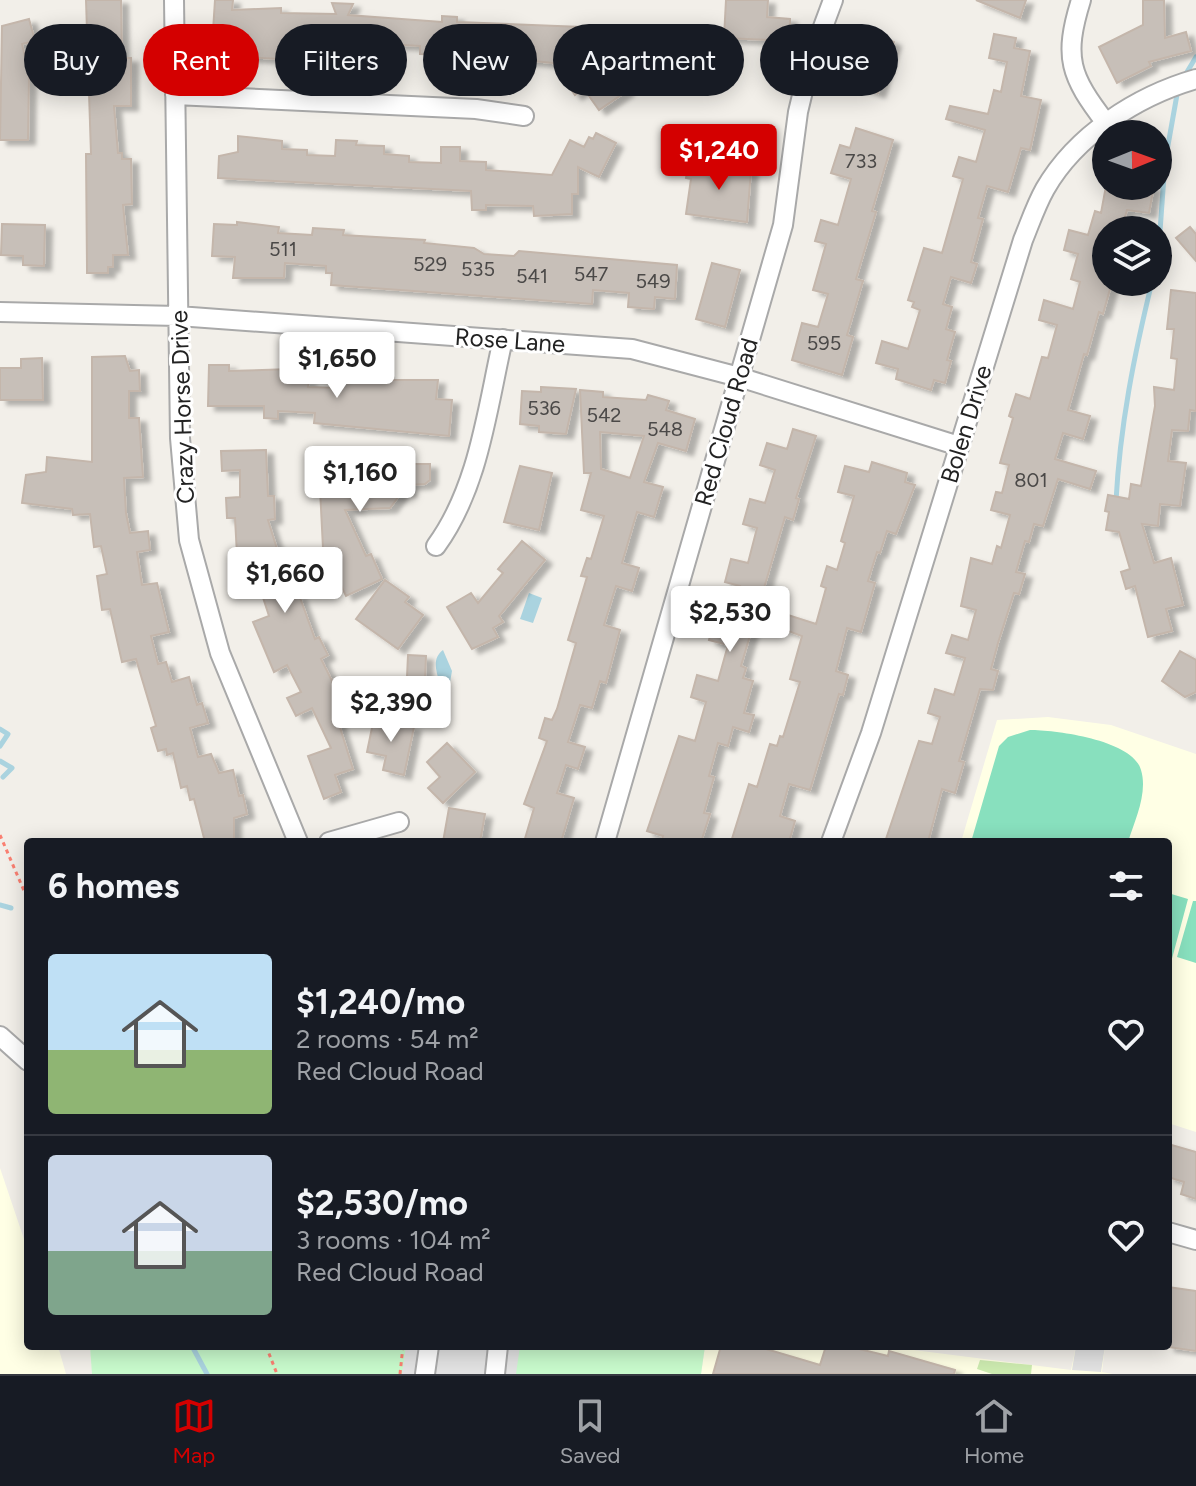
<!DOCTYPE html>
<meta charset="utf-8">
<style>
:root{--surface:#171b24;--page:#20242c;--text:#f1f3f6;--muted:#9ea1a6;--line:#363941;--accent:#d40000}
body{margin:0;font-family:Figtree,sans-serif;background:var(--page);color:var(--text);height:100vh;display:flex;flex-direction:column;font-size:30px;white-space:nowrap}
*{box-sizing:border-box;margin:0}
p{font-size:26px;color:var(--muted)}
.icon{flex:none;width:44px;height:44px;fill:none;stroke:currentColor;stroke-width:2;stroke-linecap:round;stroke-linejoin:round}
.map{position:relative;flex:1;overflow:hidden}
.side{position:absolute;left:24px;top:838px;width:1148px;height:512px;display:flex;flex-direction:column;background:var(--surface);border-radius:8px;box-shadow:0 4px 20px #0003}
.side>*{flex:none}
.guide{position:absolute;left:24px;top:24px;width:1148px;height:72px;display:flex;gap:16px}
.needle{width:52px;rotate:89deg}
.tools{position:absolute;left:1092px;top:120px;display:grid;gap:16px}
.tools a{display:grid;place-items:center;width:80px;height:80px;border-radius:50%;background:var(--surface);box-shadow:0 4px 20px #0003;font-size:40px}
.price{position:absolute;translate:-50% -68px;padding:0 18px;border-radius:8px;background:#fff;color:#222;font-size:26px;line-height:52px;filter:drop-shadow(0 2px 4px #0008)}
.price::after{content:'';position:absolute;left:50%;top:48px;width:24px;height:18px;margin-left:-12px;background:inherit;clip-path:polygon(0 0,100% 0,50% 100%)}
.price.on{background:var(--accent);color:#fff}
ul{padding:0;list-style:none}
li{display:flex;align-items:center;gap:24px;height:200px;padding:0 24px}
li+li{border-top:2px solid var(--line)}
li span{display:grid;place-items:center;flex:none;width:224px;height:160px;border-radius:8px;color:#555}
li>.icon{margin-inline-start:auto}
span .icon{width:96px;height:96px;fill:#fffc;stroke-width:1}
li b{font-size:34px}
h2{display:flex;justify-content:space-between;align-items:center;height:96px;padding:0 24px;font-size:34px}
.chip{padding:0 28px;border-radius:36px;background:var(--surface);box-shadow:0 4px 20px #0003;font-size:28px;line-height:72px}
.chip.on{background:var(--accent);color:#fff}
.dock{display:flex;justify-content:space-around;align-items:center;height:112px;border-top:2px solid var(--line);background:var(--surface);font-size:22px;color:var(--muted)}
.dock a{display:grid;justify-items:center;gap:4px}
.dock .on{color:var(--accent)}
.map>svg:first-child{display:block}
</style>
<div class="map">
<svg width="1196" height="1374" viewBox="0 0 1196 1374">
<defs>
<filter id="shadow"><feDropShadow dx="7" dy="4.5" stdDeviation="2" flood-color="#0004"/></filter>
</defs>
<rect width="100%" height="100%" fill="#f2efe9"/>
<!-- education -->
<path fill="#ffffe5" d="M 1048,717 L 1111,725 L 1196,754 L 1196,1132 L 1168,1123 L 1168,842 L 961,842 L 997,720 Z
M 0,1168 L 28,1251 L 28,1346 L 58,1346 L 66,1374 L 0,1374 Z
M 705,1346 L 882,1346 L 1071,1370 L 1076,1346 L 1105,1346 L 1102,1372 L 1113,1374 L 701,1374 Z"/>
<!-- grass -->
<path fill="#cdebb0" d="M 980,1360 L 1032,1365 L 1031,1374 L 992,1374 L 977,1369 Z"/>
<!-- park -->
<path fill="#c8facc" d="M 90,1346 L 705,1346 L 701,1374 L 92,1374 Z"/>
<!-- pitch -->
<path fill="#88e0be" d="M 1030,730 C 1056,730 1133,740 1141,770 C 1148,793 1135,820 1128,842 L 971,842 L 999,746 L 1008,737 Z
M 1168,893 L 1188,899 L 1170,966 L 1168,966 Z
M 1193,901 L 1196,901 L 1196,963 L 1177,957 Z"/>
<!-- parking -->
<path fill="#e2e2e2" d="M 406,1346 L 520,1346 L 516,1374 L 402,1374 Z
M 1076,1346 L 1105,1346 L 1101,1372 L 1072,1370 Z"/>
<!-- water -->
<path fill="#aad3df" d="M 529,593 L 542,598 L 533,623 L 520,619 Z
M 443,650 L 452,671 L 450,682 L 445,684 L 439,681 C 436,670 432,658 443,650 Z"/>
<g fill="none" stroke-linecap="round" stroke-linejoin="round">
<!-- stream -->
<path stroke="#aad3df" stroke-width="5" d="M 1184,77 L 1196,57
M 1158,259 L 1165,162 L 1178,89
M 1116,501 C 1120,426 1134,355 1152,282
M 0,729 L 8,734 L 0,746
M 0,761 L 12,768 L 3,777
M 0,905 L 11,908
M 192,1346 L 207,1374"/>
</g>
<!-- building -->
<path fill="#c7bfb8" stroke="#c4b6ab" stroke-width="2" fill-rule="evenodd" filter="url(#shadow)" d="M 86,0 L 121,0 L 122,58 L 131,58 L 131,106 L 114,106 L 118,153 L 122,153 L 122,159 L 131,159 L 132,204 L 123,205 L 128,255 L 113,255 L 113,267 L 108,267 L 108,273 L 87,273 L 87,268 L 86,154 L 91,154 Z
M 215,0 L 233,0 L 232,10 L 281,8 L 281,13 L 336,14 L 332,3 L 353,4 L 348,15 L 442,22 L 442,16 L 457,17 L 457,22 L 582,27 L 580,49 L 596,64 L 605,59 L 627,91 L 599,110 L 584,89 L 575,95 L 553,63 L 491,57 L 490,68 L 443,67 L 444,55 L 420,54 L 420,46 L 387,44 L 386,63 L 338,59 L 339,48 L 304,46 L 279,47 L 279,59 L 229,56 L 230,37 L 213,31 Z
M 726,0 L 768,0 L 767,17 L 790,19 L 790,41 L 724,38 Z
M 976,0 L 1026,0 L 1020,18 Z
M 1143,0 L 1164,0 L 1165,38 L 1186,32 L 1191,51 L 1149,62 L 1151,66 L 1117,83 L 1099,47 L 1143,25 Z
M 29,19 L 35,41 L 22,44 L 29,75 L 28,140 L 0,140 L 2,26 Z
M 869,32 L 894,42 L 878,93 L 850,83 L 857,47 L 863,49 Z
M 994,34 L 1016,38 L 1014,48 L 1030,51 L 1021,96 L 1041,100 L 1030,150 L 1021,148 L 1008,192 L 987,186 L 978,218 L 983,219 L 971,262 L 977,264 L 971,283 L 951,277 L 943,304 L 952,307 L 946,329 L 955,332 L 947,360 L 951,361 L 945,383 L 934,380 L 931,390 L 896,379 L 898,369 L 876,363 L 882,341 L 908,349 L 920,310 L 912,307 L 914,302 L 908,300 L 924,248 L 942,253 L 963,179 L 953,176 L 959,157 L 976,162 L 985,130 L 946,119 L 950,106 L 988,114 L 994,90 L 1001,92 L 1007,62 L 989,58 Z
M 856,128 L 893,140 L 872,211 L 876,212 L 856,279 L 863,281 L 847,335 L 853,337 L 842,375 L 792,360 L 802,323 L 818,327 L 828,294 L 813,290 L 826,244 L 815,241 L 821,220 L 838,225 L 851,179 L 831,173 L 840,145 L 850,148 Z
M 596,133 L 616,143 L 599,177 L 578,167 L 578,194 L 572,194 L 572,214 L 534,216 L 533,206 L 486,205 L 486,210 L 472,210 L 471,191 L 218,178 L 219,156 L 238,152 L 238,136 L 282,141 L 282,149 L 307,150 L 307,155 L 335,156 L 336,140 L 357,141 L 356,145 L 384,146 L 384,154 L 409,156 L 409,162 L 441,163 L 441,147 L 460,147 L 460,161 L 486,162 L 486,170 L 552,175 L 570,140 L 584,147 L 589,137 L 593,139 Z
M 689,161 L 751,170 L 747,222 L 686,214 L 691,179 L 686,178 Z
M 1106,186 L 1154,186 L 1149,213 L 1127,210 L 1121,230 L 1106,230 L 1106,282 L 1112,282 L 1103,314 L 1099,312 L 1087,355 L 1084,354 L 1068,410 L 1090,416 L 1083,439 L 1063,433 L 1055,459 L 1096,471 L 1090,489 L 1058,479 L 1043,526 L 1034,524 L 1029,542 L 1025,541 L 1016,572 L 1025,574 L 1019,594 L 1014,593 L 998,643 L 991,669 L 998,671 L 993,690 L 980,689 L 959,761 L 964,762 L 955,793 L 942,789 L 928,842 L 885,842 L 919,741 L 932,744 L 940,717 L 928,713 L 935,689 L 954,695 L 965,658 L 946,653 L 952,635 L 968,640 L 976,610 L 961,606 L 971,558 L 992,564 L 997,546 L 1001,548 L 1010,515 L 991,510 L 996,492 L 1002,493 L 1009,465 L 1000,463 L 1013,418 L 1009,416 L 1016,394 L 1030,399 L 1042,357 L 1048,358 L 1057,325 L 1039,320 L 1044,300 L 1073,309 L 1080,282 L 1071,279 L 1078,254 L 1064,250 L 1069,230 L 1088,235 L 1095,211 L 1101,213 Z
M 237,222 L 279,227 L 278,233 L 312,235 L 313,228 L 344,230 L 343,235 L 425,240 L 424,243 L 474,248 L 484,254 L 514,256 L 519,251 L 677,265 L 675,299 L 655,297 L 654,309 L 628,307 L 629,293 L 593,290 L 592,304 L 331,285 L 332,273 L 326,273 L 326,266 L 285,263 L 284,278 L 233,278 L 235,257 L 212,256 L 214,224 L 237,225 Z
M 2,224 L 45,225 L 44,266 L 23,265 L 23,256 L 1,255 Z
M 1190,227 L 1196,234 L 1196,261 L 1176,238 Z
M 712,263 L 740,270 L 725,327 L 696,319 Z
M 1171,290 L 1196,293 L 1196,411 L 1190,410 L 1188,431 L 1172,430 L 1168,461 L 1186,463 L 1180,506 L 1160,504 L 1158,526 L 1142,524 L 1154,563 L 1171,558 L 1183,605 L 1166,609 L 1172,631 L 1148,637 L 1135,586 L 1126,589 L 1121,572 L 1130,569 L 1119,532 L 1106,530 L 1109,512 L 1105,511 L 1108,495 L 1129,499 L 1131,484 L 1141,486 L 1155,406 L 1154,387 L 1174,390 L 1177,359 L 1171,358 L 1174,329 L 1167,329 Z
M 125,356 L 130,371 L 139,370 L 140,391 L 129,391 L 129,418 L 139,418 L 143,477 L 124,478 L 126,513 L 130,533 L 148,531 L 150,550 L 137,552 L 142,585 L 157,583 L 169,632 L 151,636 L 158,664 L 166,662 L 172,682 L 189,677 L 197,705 L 202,703 L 208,723 L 190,728 L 198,757 L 211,754 L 219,773 L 233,770 L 239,796 L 243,795 L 247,814 L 234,818 L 234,839 L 222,842 L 205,842 L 194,799 L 190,800 L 187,786 L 181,788 L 173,753 L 167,755 L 166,749 L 158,751 L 151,728 L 156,726 L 136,659 L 122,662 L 110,609 L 102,610 L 97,576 L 107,574 L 101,546 L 94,547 L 90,514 L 73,515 L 72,509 L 22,503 L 26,475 L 46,472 L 47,457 L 92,462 L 92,357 Z
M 42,358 L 43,400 L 0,400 L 0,368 L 21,368 L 21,359 Z
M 209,365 L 229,365 L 229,371 L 291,369 L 290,381 L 309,381 L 308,387 L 339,388 L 340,372 L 388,377 L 387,380 L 438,380 L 436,399 L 452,400 L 449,436 L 314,423 L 315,413 L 278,411 L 278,419 L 264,418 L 264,406 L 208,406 Z
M 541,387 L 576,389 L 566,434 L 539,432 L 539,426 L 520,424 L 522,391 L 541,392 Z
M 580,390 L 603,392 L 603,397 L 646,400 L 648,395 L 669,401 L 666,410 L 695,419 L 686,451 L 658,443 L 644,482 L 663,487 L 654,517 L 637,512 L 622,563 L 639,568 L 632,591 L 616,586 L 604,625 L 620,630 L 606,683 L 600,681 L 592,708 L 580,705 L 568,742 L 585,747 L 578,769 L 566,765 L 557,793 L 574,798 L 561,842 L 524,842 L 534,808 L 524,804 L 547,741 L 539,738 L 545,718 L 552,720 L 557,709 L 576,643 L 568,640 L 587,577 L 581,576 L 587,558 L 591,559 L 604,516 L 581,510 L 591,473 L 584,473 ZM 600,432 L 644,436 L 630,478 L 601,469 Z
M 793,429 L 816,436 L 796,498 L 799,499 L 793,520 L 785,517 L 741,666 L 746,668 L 743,678 L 753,681 L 744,713 L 754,715 L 749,732 L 733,727 L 728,746 L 718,743 L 709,776 L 714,777 L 704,813 L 710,814 L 701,842 L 661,842 L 663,836 L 647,831 L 679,736 L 695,741 L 706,702 L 691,697 L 697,675 L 718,681 L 728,645 L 709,640 L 715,617 L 730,621 L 740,586 L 725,582 L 731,559 L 748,563 L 757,528 L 743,524 L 750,499 L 765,503 L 775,470 L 760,465 L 767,443 L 787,449 Z
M 266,450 L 268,496 L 274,496 L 275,519 L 268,520 L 292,597 L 299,595 L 315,639 L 319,637 L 328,655 L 321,659 L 334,685 L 342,681 L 350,698 L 340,703 L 346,714 L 337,718 L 353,769 L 335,775 L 341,792 L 324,799 L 308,756 L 331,748 L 312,708 L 296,716 L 287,698 L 301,692 L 287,665 L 274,672 L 253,622 L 269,616 L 254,570 L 237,576 L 231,557 L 237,555 L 235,518 L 227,518 L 226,498 L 240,497 L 240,470 L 222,471 L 221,451 Z
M 872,462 L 907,473 L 905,482 L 915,485 L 896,534 L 887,531 L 880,553 L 877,552 L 868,581 L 875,583 L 861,632 L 847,628 L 836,671 L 848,675 L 843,695 L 839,694 L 810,790 L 789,784 L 780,816 L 795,821 L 789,842 L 731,842 L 749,784 L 757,787 L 770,744 L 777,746 L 780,736 L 783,737 L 800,682 L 790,679 L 802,636 L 783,629 L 788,615 L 816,624 L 826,588 L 821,586 L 827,566 L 837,570 L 845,543 L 841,541 L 854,496 L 838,492 L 845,466 L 869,472 Z
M 375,464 L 430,464 L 430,480 L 425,484 L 409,485 L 409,492 L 402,492 L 390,508 L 345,510 L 366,556 L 371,554 L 382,579 L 346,596 L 323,548 L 319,469 L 375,468 Z
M 520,466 L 552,473 L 539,530 L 504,522 Z
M 522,541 L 545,560 L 499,616 L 503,622 L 493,628 L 498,637 L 472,649 L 447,607 L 471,593 L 478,603 L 503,573 L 498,569 Z
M 385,580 L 409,597 L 405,602 L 423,615 L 398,649 L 356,619 Z
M 1180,651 L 1196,660 L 1196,692 L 1185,697 L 1162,681 Z
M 408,655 L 426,656 L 425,678 L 407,677 Z
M 374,718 L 414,727 L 404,775 L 383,770 L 386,756 L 367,752 Z
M 447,743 L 475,772 L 443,803 L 428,788 L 440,777 L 427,762 Z
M 449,808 L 485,814 L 480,842 L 443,842 Z
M 1168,1144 L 1196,1152 L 1196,1199 L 1181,1194 L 1184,1182 L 1168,1177 Z
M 1168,1287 L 1196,1291 L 1196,1351 L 1168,1347 Z
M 721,1346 L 756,1346 L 820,1365 L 826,1346 L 847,1346 L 888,1356 L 889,1351 L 955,1370 L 954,1374 L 713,1374 Z"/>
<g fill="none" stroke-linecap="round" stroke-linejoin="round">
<!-- minor casing -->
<g stroke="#a9a9a9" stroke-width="22">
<path id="minor" d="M 174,0 L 180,438 L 189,540 L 220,653 L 298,842
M 1081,0 C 1063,58 1070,76 1106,123
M 175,95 L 476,109 L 524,116
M 0,312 L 178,316 L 632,349 L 739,377 L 959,446
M 436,546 C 479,487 487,409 503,339
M 329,842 L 399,822
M 605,842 L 783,225 L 798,112 L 810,62 L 833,0
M 831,842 L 871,733 L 1023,240 C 1030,223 1036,205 1045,189 C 1076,135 1137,96 1196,79
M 0,1036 L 28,1061
M 1168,1232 L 1196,1240
M 425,1374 L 429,1346
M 495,1374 L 498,1346"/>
</g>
<!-- path -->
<path stroke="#fa8072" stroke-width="3" stroke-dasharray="4 4" stroke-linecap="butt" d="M 0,835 L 28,900
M 266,1346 L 277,1374
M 400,1374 L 403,1346"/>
<!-- minor -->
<use href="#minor" stroke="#fff" stroke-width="18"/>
</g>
<g text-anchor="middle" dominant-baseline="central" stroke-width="6" stroke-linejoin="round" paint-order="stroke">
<!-- number labels -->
<g font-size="20" fill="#4b4948">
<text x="861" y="161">733</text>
<text x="283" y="249">511</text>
<text x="430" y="264">529</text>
<text x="478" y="269">535</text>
<text x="591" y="274">547</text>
<text x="532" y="276">541</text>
<text x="653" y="281">549</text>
<text x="824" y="343">595</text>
<text x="544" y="408">536</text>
<text x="604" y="415">542</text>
<text x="665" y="429">548</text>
<text x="1031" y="480">801</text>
</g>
<!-- street labels -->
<g font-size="24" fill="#222" stroke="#fff">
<text transform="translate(510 340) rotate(4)">Rose Lane</text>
<text transform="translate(182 407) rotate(-92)">Crazy Horse Drive</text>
<text transform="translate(726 422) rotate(-74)">Red Cloud Road</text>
<text transform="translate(966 424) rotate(-73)">Bolen Drive</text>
</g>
</g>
</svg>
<div class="tools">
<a><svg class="needle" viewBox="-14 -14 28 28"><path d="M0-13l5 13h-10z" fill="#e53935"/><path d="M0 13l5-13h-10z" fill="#9ea1a6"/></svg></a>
<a><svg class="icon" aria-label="layers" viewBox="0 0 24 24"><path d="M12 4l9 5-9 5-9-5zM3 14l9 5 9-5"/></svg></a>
</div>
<b class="price on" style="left:719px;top:192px">$1,240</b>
<b class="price" style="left:337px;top:400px">$1,650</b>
<b class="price" style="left:360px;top:514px">$1,160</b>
<b class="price" style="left:285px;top:615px">$1,660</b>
<b class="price" style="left:730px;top:654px">$2,530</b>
<b class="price" style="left:391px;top:744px">$2,390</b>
<div class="guide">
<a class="chip">Buy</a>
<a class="chip on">Rent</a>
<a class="chip">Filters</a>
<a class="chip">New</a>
<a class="chip">Apartment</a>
<a class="chip">House</a>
</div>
<section class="side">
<h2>6 homes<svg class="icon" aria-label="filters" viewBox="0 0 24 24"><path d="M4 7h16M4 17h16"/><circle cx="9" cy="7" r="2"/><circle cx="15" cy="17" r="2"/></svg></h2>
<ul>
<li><span style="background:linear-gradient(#bfe0f5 60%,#8fb573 0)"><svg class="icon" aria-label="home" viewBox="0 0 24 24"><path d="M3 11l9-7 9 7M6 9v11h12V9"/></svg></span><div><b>$1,240/mo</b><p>2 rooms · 54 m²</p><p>Red Cloud Road</p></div><svg class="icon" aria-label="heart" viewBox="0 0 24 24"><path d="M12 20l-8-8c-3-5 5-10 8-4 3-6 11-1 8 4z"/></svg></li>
<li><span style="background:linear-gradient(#c9d6e8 60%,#7fa58c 0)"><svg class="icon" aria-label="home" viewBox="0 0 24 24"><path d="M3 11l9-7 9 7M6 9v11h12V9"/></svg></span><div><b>$2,530/mo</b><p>3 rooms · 104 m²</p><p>Red Cloud Road</p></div><svg class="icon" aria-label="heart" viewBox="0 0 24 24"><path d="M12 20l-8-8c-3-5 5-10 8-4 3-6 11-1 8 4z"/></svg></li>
</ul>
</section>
</div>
<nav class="dock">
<a class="on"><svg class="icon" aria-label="map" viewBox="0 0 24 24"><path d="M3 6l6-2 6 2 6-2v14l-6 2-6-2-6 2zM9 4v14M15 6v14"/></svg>Map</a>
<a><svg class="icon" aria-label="saved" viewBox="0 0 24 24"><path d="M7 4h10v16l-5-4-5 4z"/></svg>Saved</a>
<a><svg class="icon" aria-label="home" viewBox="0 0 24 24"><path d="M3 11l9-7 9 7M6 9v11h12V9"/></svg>Home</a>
</nav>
